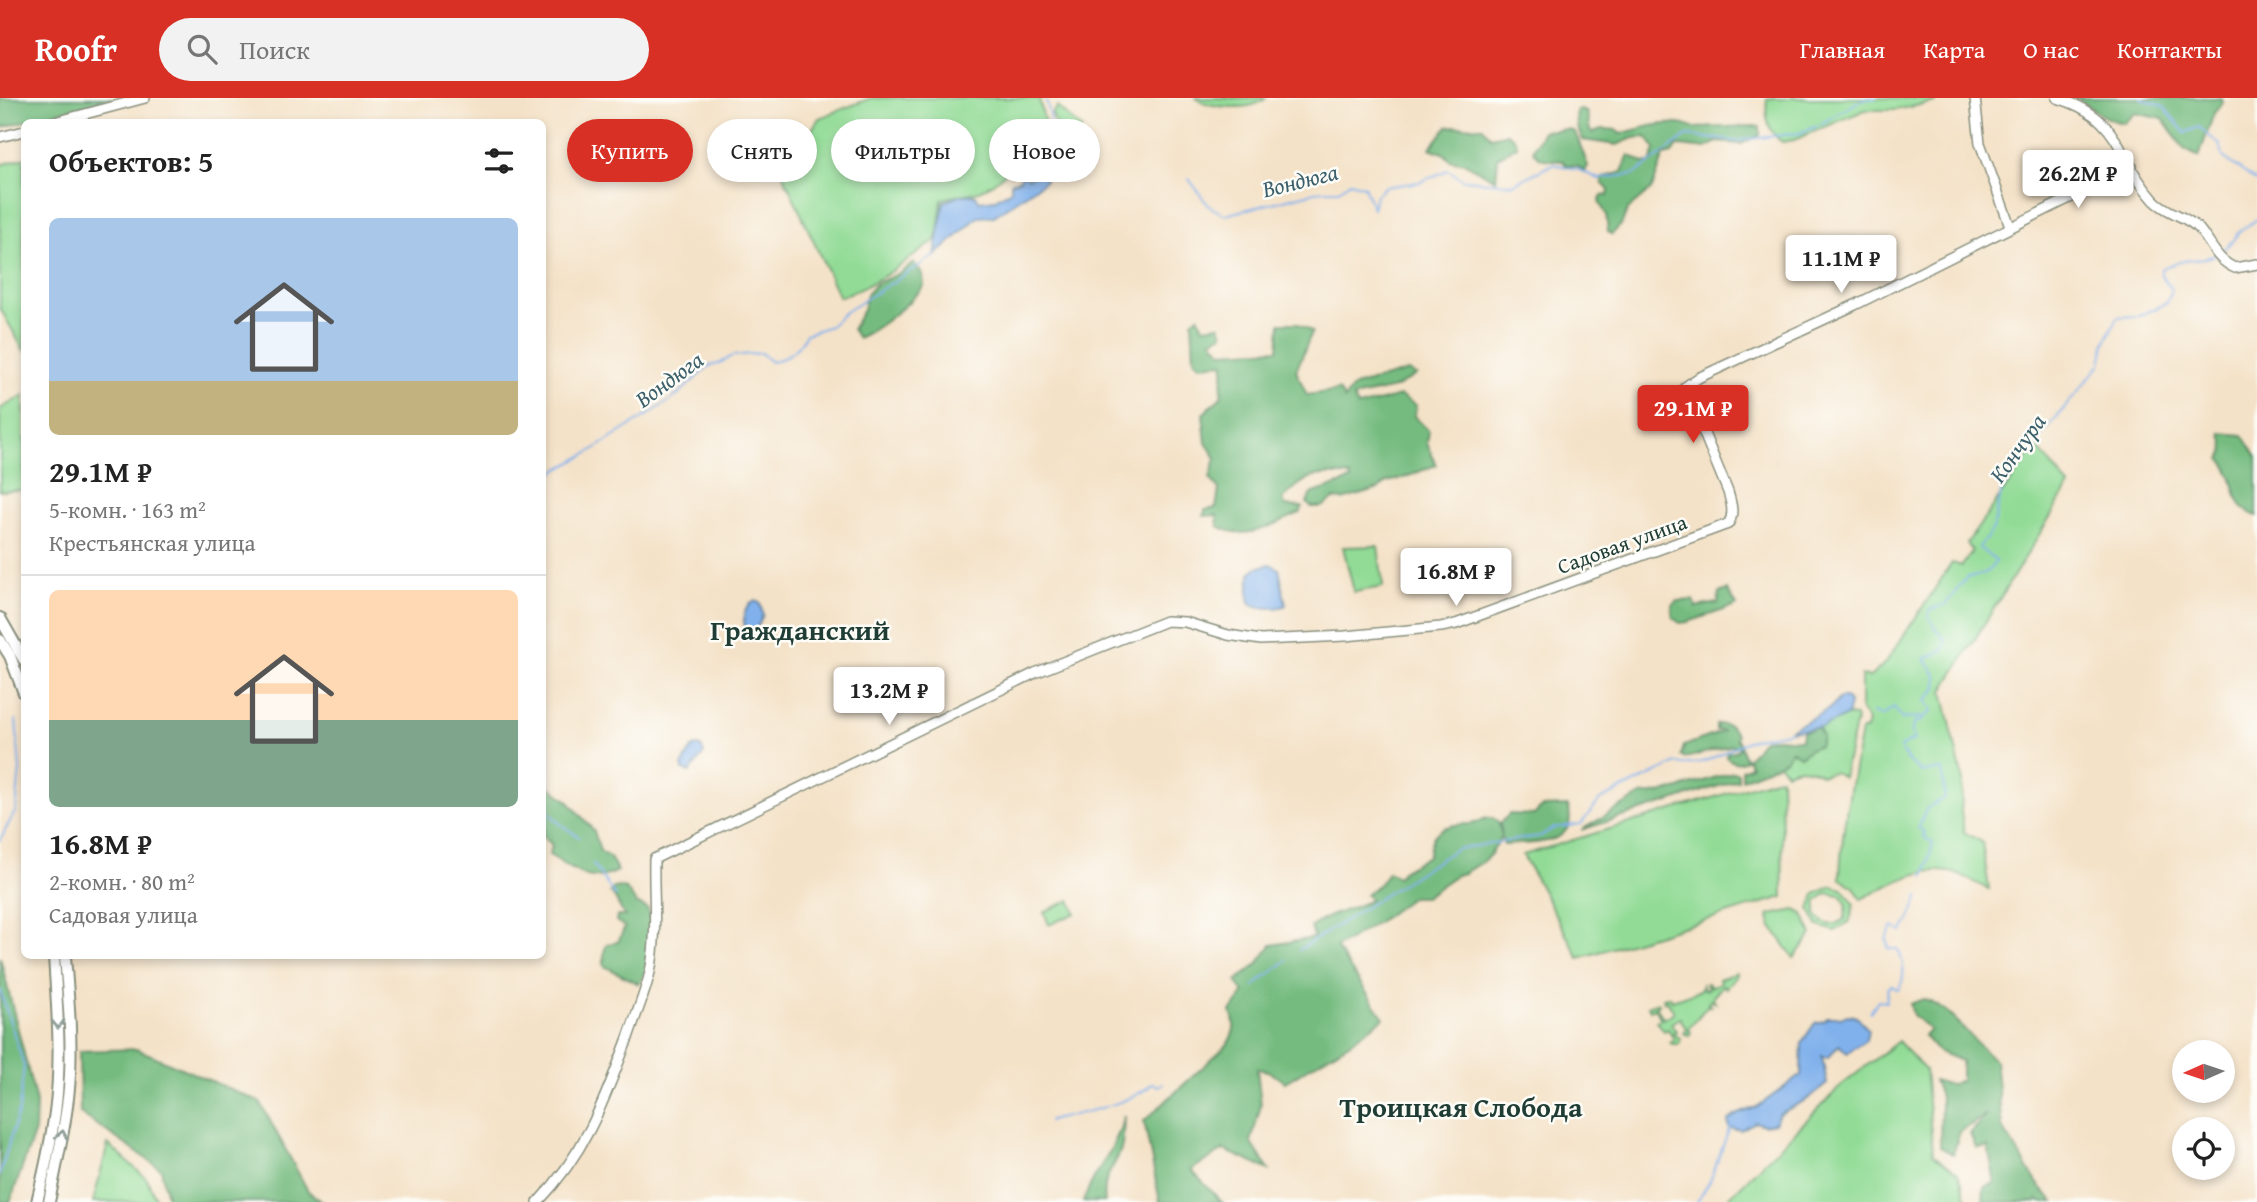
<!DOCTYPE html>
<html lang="ru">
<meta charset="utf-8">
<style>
:root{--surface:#fff;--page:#f2f2f2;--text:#222;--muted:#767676;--line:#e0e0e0;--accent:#d93025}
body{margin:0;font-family:"Gentium Book Plus",serif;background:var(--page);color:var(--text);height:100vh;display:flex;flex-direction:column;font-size:26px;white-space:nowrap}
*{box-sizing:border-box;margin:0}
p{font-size:23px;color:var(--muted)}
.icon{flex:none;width:38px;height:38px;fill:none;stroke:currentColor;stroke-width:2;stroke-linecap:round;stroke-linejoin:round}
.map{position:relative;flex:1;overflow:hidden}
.sheet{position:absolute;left:21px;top:21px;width:525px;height:840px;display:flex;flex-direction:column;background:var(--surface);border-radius:10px;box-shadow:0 4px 10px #0003}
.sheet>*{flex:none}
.guide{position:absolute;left:567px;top:21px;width:665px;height:63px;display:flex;gap:14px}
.needle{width:46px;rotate:267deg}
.fabs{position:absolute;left:2172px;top:942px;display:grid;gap:14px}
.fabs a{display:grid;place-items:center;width:63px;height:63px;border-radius:50%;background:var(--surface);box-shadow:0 4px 10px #0003;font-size:35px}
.price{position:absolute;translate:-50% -60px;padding:0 16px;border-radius:7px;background:#fff;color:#222;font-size:23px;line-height:46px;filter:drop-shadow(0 2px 4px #0008)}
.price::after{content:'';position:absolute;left:50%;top:42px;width:21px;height:16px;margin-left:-10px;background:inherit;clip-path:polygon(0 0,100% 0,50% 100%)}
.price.selected{background:var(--accent);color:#fff}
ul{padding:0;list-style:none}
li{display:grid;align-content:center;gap:14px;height:371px;padding:0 28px}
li+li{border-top:2px solid var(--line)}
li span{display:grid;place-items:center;height:217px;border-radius:10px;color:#555}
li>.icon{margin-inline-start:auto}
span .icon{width:126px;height:126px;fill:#fffc;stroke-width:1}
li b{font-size:30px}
h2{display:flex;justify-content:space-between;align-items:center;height:84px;padding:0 28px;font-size:30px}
.tag{padding:0 24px;border-radius:32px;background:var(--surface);box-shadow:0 4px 10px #0003;font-size:24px;line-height:63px}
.tag.selected{background:var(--accent);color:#fff}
header{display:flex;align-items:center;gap:42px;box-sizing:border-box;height:98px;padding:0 35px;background:var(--accent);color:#fff}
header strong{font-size:33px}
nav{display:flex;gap:38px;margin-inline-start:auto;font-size:24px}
.search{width:490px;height:63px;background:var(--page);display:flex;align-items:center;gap:18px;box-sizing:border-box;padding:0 24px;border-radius:38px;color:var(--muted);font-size:26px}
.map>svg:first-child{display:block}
</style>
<header>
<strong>Roofr</strong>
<div class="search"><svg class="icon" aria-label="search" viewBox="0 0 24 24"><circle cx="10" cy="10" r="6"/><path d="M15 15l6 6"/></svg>Поиск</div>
<nav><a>Главная</a><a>Карта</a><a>О нас</a><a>Контакты</a></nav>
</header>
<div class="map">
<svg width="2257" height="1104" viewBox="0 0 2257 1104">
<rect width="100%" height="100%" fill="#fdfcf7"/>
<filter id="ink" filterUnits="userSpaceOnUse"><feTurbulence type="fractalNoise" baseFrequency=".0143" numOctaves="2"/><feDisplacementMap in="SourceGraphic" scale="14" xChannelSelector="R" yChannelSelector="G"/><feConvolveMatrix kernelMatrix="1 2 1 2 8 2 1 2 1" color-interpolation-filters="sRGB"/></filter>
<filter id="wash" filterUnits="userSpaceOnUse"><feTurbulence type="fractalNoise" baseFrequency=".00686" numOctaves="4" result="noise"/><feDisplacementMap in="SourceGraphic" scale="28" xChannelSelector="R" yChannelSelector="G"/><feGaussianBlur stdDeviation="1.57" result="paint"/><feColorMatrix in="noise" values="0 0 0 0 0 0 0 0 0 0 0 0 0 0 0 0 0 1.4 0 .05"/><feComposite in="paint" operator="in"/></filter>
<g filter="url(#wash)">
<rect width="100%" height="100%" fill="#f4e2c8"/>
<!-- green -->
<path fill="#92db96" stroke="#588c65" stroke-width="2" fill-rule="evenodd" d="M 871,0 L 1039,0 L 1046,30 C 1026,50 1005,82 979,93 C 967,97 954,96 942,102 L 937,141 C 907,163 875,188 839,199 L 771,50 L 811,33 L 819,20 Z
M 1196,0 L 1266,0 C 1253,13 1209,11 1196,0 Z
M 1774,0 L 1938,0 L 1935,4 L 1895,12 L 1865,12 L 1794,42 L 1782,44 C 1768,34 1765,17 1767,1 Z
M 1057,9 L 1082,31 L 1064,52 L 1048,41 L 1056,31 L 1052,15 Z
M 24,60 L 24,253 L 0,210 L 0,67 Z
M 24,297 L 24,392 L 0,393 L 0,311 Z
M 2036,348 L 2069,388 L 1943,593 L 1963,683 L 1961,713 L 1964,734 L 1982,744 L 1989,791 C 1977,786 1966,779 1954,775 C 1921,766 1889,788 1861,801 L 1854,789 L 1840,781 C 1841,731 1852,682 1861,633 L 1866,632 L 1868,623 L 1861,613 L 1861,578 L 1870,579 L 1886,564 L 1952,465 L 1962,468 L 1972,453 L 1967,445 Z
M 1378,448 L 1383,489 L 1354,494 L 1343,449 Z
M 1848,617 L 1855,619 L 1856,623 L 1843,679 L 1834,674 L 1822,677 C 1811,670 1798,668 1786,674 L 1779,666 L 1791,652 L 1800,658 L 1821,634 L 1818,630 Z
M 1781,679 L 1783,799 L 1579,860 L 1523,757 Z
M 1832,788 L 1843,791 L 1854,806 L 1850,823 L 1835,833 L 1818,828 L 1810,812 L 1815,796 ZM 1827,795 L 1840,797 L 1847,807 L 1845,820 C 1835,830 1823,828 1816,816 L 1817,803 Z
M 1070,802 L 1076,815 L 1049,827 L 1044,814 Z
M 1795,812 L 1803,816 L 1812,836 L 1794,860 L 1772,829 L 1769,820 L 1770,817 Z
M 1736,875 L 1737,877 L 1726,890 L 1723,887 L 1713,899 L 1715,904 L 1711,901 L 1708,905 L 1712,909 L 1708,907 L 1688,931 L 1691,934 L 1689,937 L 1683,935 L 1686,930 L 1680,920 L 1671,925 L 1676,933 L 1673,935 L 1681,941 L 1679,946 L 1672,946 L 1670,944 L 1674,941 L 1668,931 L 1664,933 L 1657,923 L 1661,921 L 1655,910 L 1650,912 L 1648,908 L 1658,904 L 1659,906 L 1656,909 L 1664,921 L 1674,914 L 1667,902 L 1664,904 L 1663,900 L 1670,898 L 1672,902 L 1701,892 L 1702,887 L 1704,892 L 1708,891 L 1706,885 L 1708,885 L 1710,889 L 1720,885 L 1719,881 Z
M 1898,943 L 1925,972 L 1933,1056 L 1958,1075 L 1968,1104 L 1724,1104 L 1842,987 Z
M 108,1046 L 147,1081 L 157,1104 L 93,1104 Z"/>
<!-- forest -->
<path fill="#75bb7f" stroke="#4a7c5a" stroke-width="2" d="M 0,0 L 112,0 L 0,30 Z
M 2075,0 L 2222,0 L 2223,4 L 2214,15 L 2199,59 L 2184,51 L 2163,21 L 2135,15 L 2124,25 C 2104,23 2093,9 2075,0 Z
M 1581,12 L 1587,15 L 1590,33 L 1593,35 C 1601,29 1607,31 1616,32 L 1620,36 C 1640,30 1673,20 1693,30 L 1755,28 L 1760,29 L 1760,37 L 1741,46 L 1716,44 C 1705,55 1690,48 1677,48 L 1672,55 L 1664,57 L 1652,91 L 1628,111 L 1621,127 L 1612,136 L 1608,134 L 1606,116 L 1599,104 L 1602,97 L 1608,98 L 1609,92 L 1602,85 L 1603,80 L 1622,74 L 1629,57 L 1644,65 L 1651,65 L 1655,51 L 1646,39 L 1633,40 L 1617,47 L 1583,42 L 1577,29 L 1576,13 Z
M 1448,28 L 1483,29 L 1491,39 L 1507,35 L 1515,41 L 1517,48 L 1498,59 L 1496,82 L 1465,65 L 1450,62 L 1445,56 L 1430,50 Z
M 1568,31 L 1575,34 L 1588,68 L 1585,73 L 1577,68 L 1566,67 L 1563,63 C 1551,61 1537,64 1533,51 L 1543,33 Z
M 914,165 L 923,177 L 924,188 C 910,205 879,231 858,240 L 852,231 L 863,212 L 867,196 L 875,186 L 900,175 Z
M 1198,218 L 1203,229 L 1220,227 L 1223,236 L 1212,242 L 1222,254 L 1278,251 L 1280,225 L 1297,225 L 1312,234 L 1296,273 L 1307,297 L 1339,292 L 1344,301 L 1355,288 L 1408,273 L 1416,277 L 1395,290 L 1353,299 L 1358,309 L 1400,298 L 1416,307 L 1414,318 L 1429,333 L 1427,345 L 1436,367 L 1401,381 L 1387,384 L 1379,391 L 1342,402 L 1334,401 L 1322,409 L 1311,409 L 1307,405 L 1311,396 L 1351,382 L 1350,378 C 1317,374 1306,377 1283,401 L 1285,408 L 1302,409 L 1300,415 C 1274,426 1246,445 1218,428 L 1217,417 L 1204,418 L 1205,412 L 1216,410 L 1219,391 L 1210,380 L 1216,360 L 1206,345 L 1203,316 L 1221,299 L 1224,265 L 1200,267 L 1194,261 L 1192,223 Z
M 2221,335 L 2243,337 L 2257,359 L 2257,418 C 2234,409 2238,396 2230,376 C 2229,370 2224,365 2221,361 C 2227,352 2225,345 2221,335 Z
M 1727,492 L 1737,507 L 1733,509 L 1688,524 L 1680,525 L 1673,520 L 1672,507 L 1677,503 L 1694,502 L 1696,509 L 1718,505 L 1719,495 Z
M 1716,626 C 1727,626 1731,627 1737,637 L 1736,640 C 1742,647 1741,654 1746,662 C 1738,666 1733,665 1726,659 L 1727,655 L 1738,652 L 1739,649 L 1733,647 L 1686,660 L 1681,658 L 1684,648 L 1724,633 L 1716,632 Z
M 1818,630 L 1822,638 L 1819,648 L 1813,649 L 1800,658 L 1791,652 L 1786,661 L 1774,668 L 1742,681 L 1742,672 L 1751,668 L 1747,660 C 1755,655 1756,648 1762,643 C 1768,637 1792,642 1801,642 L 1802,633 Z
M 1733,674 L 1738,675 L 1738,682 L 1581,732 L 1641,697 L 1663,695 Z
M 542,683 L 567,702 L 594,733 L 600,753 L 610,760 L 618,773 C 588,788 576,772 549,757 L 552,747 L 543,738 Z
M 1568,708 C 1580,750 1530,744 1504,747 L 1501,739 L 1491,756 L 1483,763 L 1464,775 L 1456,777 L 1425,799 L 1412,799 L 1378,824 L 1336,850 L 1384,920 L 1349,945 L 1285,984 L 1268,973 L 1257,971 L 1261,1007 L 1251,1044 L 1269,1072 L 1224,1052 L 1191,1072 L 1222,1104 L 1160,1104 L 1144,1023 L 1227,947 C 1234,935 1237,928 1231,914 L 1244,895 L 1236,883 L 1258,866 L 1271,847 L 1314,840 L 1311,829 C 1330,815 1350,812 1371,802 L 1366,797 L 1382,783 L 1388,774 L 1398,779 L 1402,773 L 1428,758 C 1430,751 1430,742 1435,737 C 1442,727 1459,726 1470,726 C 1479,726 1488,715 1496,722 C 1500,726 1500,733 1502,737 L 1500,725 L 1510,716 L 1534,717 L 1542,709 Z
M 621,789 L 627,792 L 636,805 L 648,811 C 653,831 652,869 639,886 L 604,868 L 604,854 L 607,846 L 618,844 L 625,829 L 616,823 L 617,818 L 625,818 C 618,809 618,802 610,794 L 614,790 Z
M 0,859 L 36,1004 L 35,1033 L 10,1104 L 0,1104 Z
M 1923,901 C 1959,914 1967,941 1995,962 L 2002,1029 L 2038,1086 L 2054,1104 L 2040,1104 L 2038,1101 L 2037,1104 L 1983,1104 L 1984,1089 L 1995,1085 L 1988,1049 L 1976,1050 L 1970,1036 L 1987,1016 L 1960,1034 L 1953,1056 L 1940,1049 L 1941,1002 L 1934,982 L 1950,987 L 1961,982 L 1961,963 L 1937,953 L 1924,938 L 1930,932 L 1913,917 L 1910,906 Z
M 137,951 L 260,1004 L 308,1093 L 322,1104 L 168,1104 L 161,1071 L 80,1015 L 79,953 Z
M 1124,1018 C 1123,1028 1124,1042 1121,1051 C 1113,1074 1102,1076 1105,1104 L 1083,1104 C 1093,1073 1116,1053 1124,1018 Z"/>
<!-- water -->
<path fill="#81b1ec" stroke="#507790" stroke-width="2" d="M 1033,66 L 1045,68 L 1045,83 L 994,118 L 978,119 L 935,158 L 944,104 L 960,97 L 976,97 L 979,103 L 995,101 L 1011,92 L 1011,85 L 1020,81 L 1022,76 L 1028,80 L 1033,78 Z
M 1270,466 L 1279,471 L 1286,507 C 1280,510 1276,510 1268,510 C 1241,510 1250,496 1250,476 L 1256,470 Z
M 755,503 L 760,505 L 763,517 L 756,532 L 752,533 L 745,529 C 742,518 745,508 755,503 Z
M 1840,600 L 1846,600 L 1850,606 L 1847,618 L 1823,629 L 1788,633 L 1829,611 Z
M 696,648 L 701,649 L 704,655 L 690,674 L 683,672 L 682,668 L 692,650 Z
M 1849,917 C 1859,918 1862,924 1868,932 L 1866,942 L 1847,955 L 1839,947 L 1828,960 L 1822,958 L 1827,986 L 1808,1001 L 1779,1016 L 1774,1025 L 1763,1027 L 1755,1024 L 1741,1032 L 1729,1030 L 1728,1023 L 1736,1017 L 1757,1009 L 1801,977 L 1802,944 L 1815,925 L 1824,923 L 1828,919 L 1839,919 Z"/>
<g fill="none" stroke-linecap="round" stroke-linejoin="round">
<!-- stream -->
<path stroke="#81b1ec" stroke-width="2" d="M 2141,0 L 2164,9 L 2185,35 L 2199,29 L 2220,47 L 2223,59 L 2257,84
M 1037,52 C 1045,25 1057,32 1045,0
M 1189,81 L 1209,108 L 1225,117 L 1323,92 L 1339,92 L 1350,84 L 1364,88 L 1373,111 L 1376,97 L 1384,89 L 1420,84 L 1448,72 L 1464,82 L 1513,86 L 1553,66 L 1577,71 L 1599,81 L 1635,76 L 1687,38 L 1735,43 L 1799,35 L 1815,29 L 1863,1 L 1876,0
M 2220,154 L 2234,142 L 2238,134 L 2257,121
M 542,380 L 587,356 L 674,300 L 709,268 L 719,266 L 732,258 L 761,255 L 771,264 C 786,261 800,250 806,236 L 830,228 L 845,214 L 936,157
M 1872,615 L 1883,618 L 1894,609 L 1902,621 L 1922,619
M 542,707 L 559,725 L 579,739
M 0,742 L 16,712 L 20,671 L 16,622
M 593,766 L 615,798
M 1924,779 L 1933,745 L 1923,738 L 1925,734 L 1918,730 L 1927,710 L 1945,700 L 1942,672 L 1922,674 L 1907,662 L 1900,649 L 1915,641 L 1911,636 L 1915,624 L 1922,623 L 1923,619 L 1932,614 L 1926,602 L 1937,590 L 1937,578 L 1925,561 L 1944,551 L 1946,543 L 1928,519 L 1931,511 L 1945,507 L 1967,479 C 1981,479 1988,475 1996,463 L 1979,450 L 1993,431 L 2002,391 L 2026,356 L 2101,266 L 2105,245 L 2117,219 L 2139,218 L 2167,205 L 2172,191 L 2161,178 L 2161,171 C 2169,167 2181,163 2191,162 C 2200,160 2207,161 2215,157
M 1299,852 L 1456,751 L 1541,738 L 1554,730 L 1581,726 L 1600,702 L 1677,665 C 1704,672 1728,649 1753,641 C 1766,637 1778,637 1790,633
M 1254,888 L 1287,862
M 0,892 L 24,968 L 19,1011 L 0,1076
M 1870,914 L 1878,903 L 1886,904 L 1888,891 L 1891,887 L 1898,892 C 1906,880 1904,864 1898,851 L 1889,851 L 1886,841 L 1893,829 L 1902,834 L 1909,823 L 1919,798
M 1049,1023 C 1079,1015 1131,1007 1153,985 L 1158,988 L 1163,986
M 1697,1104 L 1710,1083 L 1730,1029"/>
</g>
</g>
<g filter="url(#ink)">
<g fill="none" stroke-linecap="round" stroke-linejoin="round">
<!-- secondary casing -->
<g stroke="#8a907e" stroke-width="12">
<path id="secondary" d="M 1975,0 L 1980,45 L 2010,128
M 2057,0 C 2124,20 2114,58 2154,102 C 2166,115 2187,118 2199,131 C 2211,145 2216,162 2235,170 L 2257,166
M 55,24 L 145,0
M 0,39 L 24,33
M 538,1104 C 586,1054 604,1003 628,940 C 635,919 645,896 650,874 C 658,837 653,798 654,761 L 1035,575 L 1166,523 L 1185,524 L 1228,537 L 1261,542 L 1345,538 L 1441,529 L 1456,526 L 1728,426 C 1735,417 1731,404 1728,394 L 1685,289 L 1698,280 L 1855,207 L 2132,69"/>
</g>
<!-- primary casing -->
<g stroke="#8a907e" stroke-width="14">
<path id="primary" d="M 0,520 L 24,562
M 0,542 L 10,558 L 24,595
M 37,1104 C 44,1075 51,1044 55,1014 C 62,962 57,909 54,858
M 49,1104 C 57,1062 68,1019 70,976 C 72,937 68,897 65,858"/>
</g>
<!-- secondary -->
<use href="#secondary" stroke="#fff" stroke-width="9"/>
<!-- primary -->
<use href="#primary" stroke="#fff" stroke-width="10"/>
</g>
<!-- one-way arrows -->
<defs><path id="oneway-chevron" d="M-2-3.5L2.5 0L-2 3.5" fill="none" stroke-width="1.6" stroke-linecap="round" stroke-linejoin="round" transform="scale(1.75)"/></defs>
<g stroke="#8f9e9a">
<use href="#oneway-chevron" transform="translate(58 926) rotate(89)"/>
<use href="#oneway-chevron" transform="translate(62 1037) rotate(-79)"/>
</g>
</g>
<g text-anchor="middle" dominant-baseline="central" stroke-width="5" stroke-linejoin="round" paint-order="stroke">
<!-- street labels -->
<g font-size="21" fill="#1f3d34" stroke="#fdfcf7">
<text transform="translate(1622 446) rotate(-20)">Садовая улица</text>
</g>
<!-- water labels -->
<g font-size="23" font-style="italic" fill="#3c606b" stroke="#fdfcf7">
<text transform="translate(1300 82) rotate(-14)">Вондюга</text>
<text transform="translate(669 281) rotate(-36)">Вондюга</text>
<text transform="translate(2017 350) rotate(-54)">Кончура</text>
</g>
<!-- district labels -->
<g font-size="28" font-weight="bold" fill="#1f3d34" stroke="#fdfcf7">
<text x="800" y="531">Гражданский</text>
<text x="1461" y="1008">Троицкая Слобода</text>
</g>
</g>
</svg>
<div class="fabs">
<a><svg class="needle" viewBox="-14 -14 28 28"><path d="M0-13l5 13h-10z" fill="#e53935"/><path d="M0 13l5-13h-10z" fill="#767676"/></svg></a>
<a><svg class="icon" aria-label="locate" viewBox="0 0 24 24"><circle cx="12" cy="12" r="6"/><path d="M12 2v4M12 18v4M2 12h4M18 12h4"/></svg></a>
</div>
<b class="price" style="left:2078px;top:112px">26.2M ₽</b>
<b class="price" style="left:1841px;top:197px">11.1M ₽</b>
<b class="price selected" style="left:1693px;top:347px">29.1M ₽</b>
<b class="price" style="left:1456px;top:510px">16.8M ₽</b>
<b class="price" style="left:889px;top:629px">13.2M ₽</b>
<div class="guide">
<a class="tag selected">Купить</a>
<a class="tag">Снять</a>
<a class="tag">Фильтры</a>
<a class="tag">Новое</a>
</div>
<section class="sheet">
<h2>Объектов: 5<svg class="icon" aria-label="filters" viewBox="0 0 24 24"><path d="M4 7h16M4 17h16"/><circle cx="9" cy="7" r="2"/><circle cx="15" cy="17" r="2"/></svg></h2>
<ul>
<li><span style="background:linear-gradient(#a9c7e8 75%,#c2b280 0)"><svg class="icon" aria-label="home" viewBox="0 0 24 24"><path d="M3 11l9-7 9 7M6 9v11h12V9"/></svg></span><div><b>29.1M ₽</b><p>5-комн. · 163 m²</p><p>Крестьянская улица</p></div></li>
<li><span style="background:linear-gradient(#ffd9b3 60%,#7fa58c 0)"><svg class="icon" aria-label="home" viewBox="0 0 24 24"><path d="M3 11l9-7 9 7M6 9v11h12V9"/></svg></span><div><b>16.8M ₽</b><p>2-комн. · 80 m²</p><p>Садовая улица</p></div></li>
</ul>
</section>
</div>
